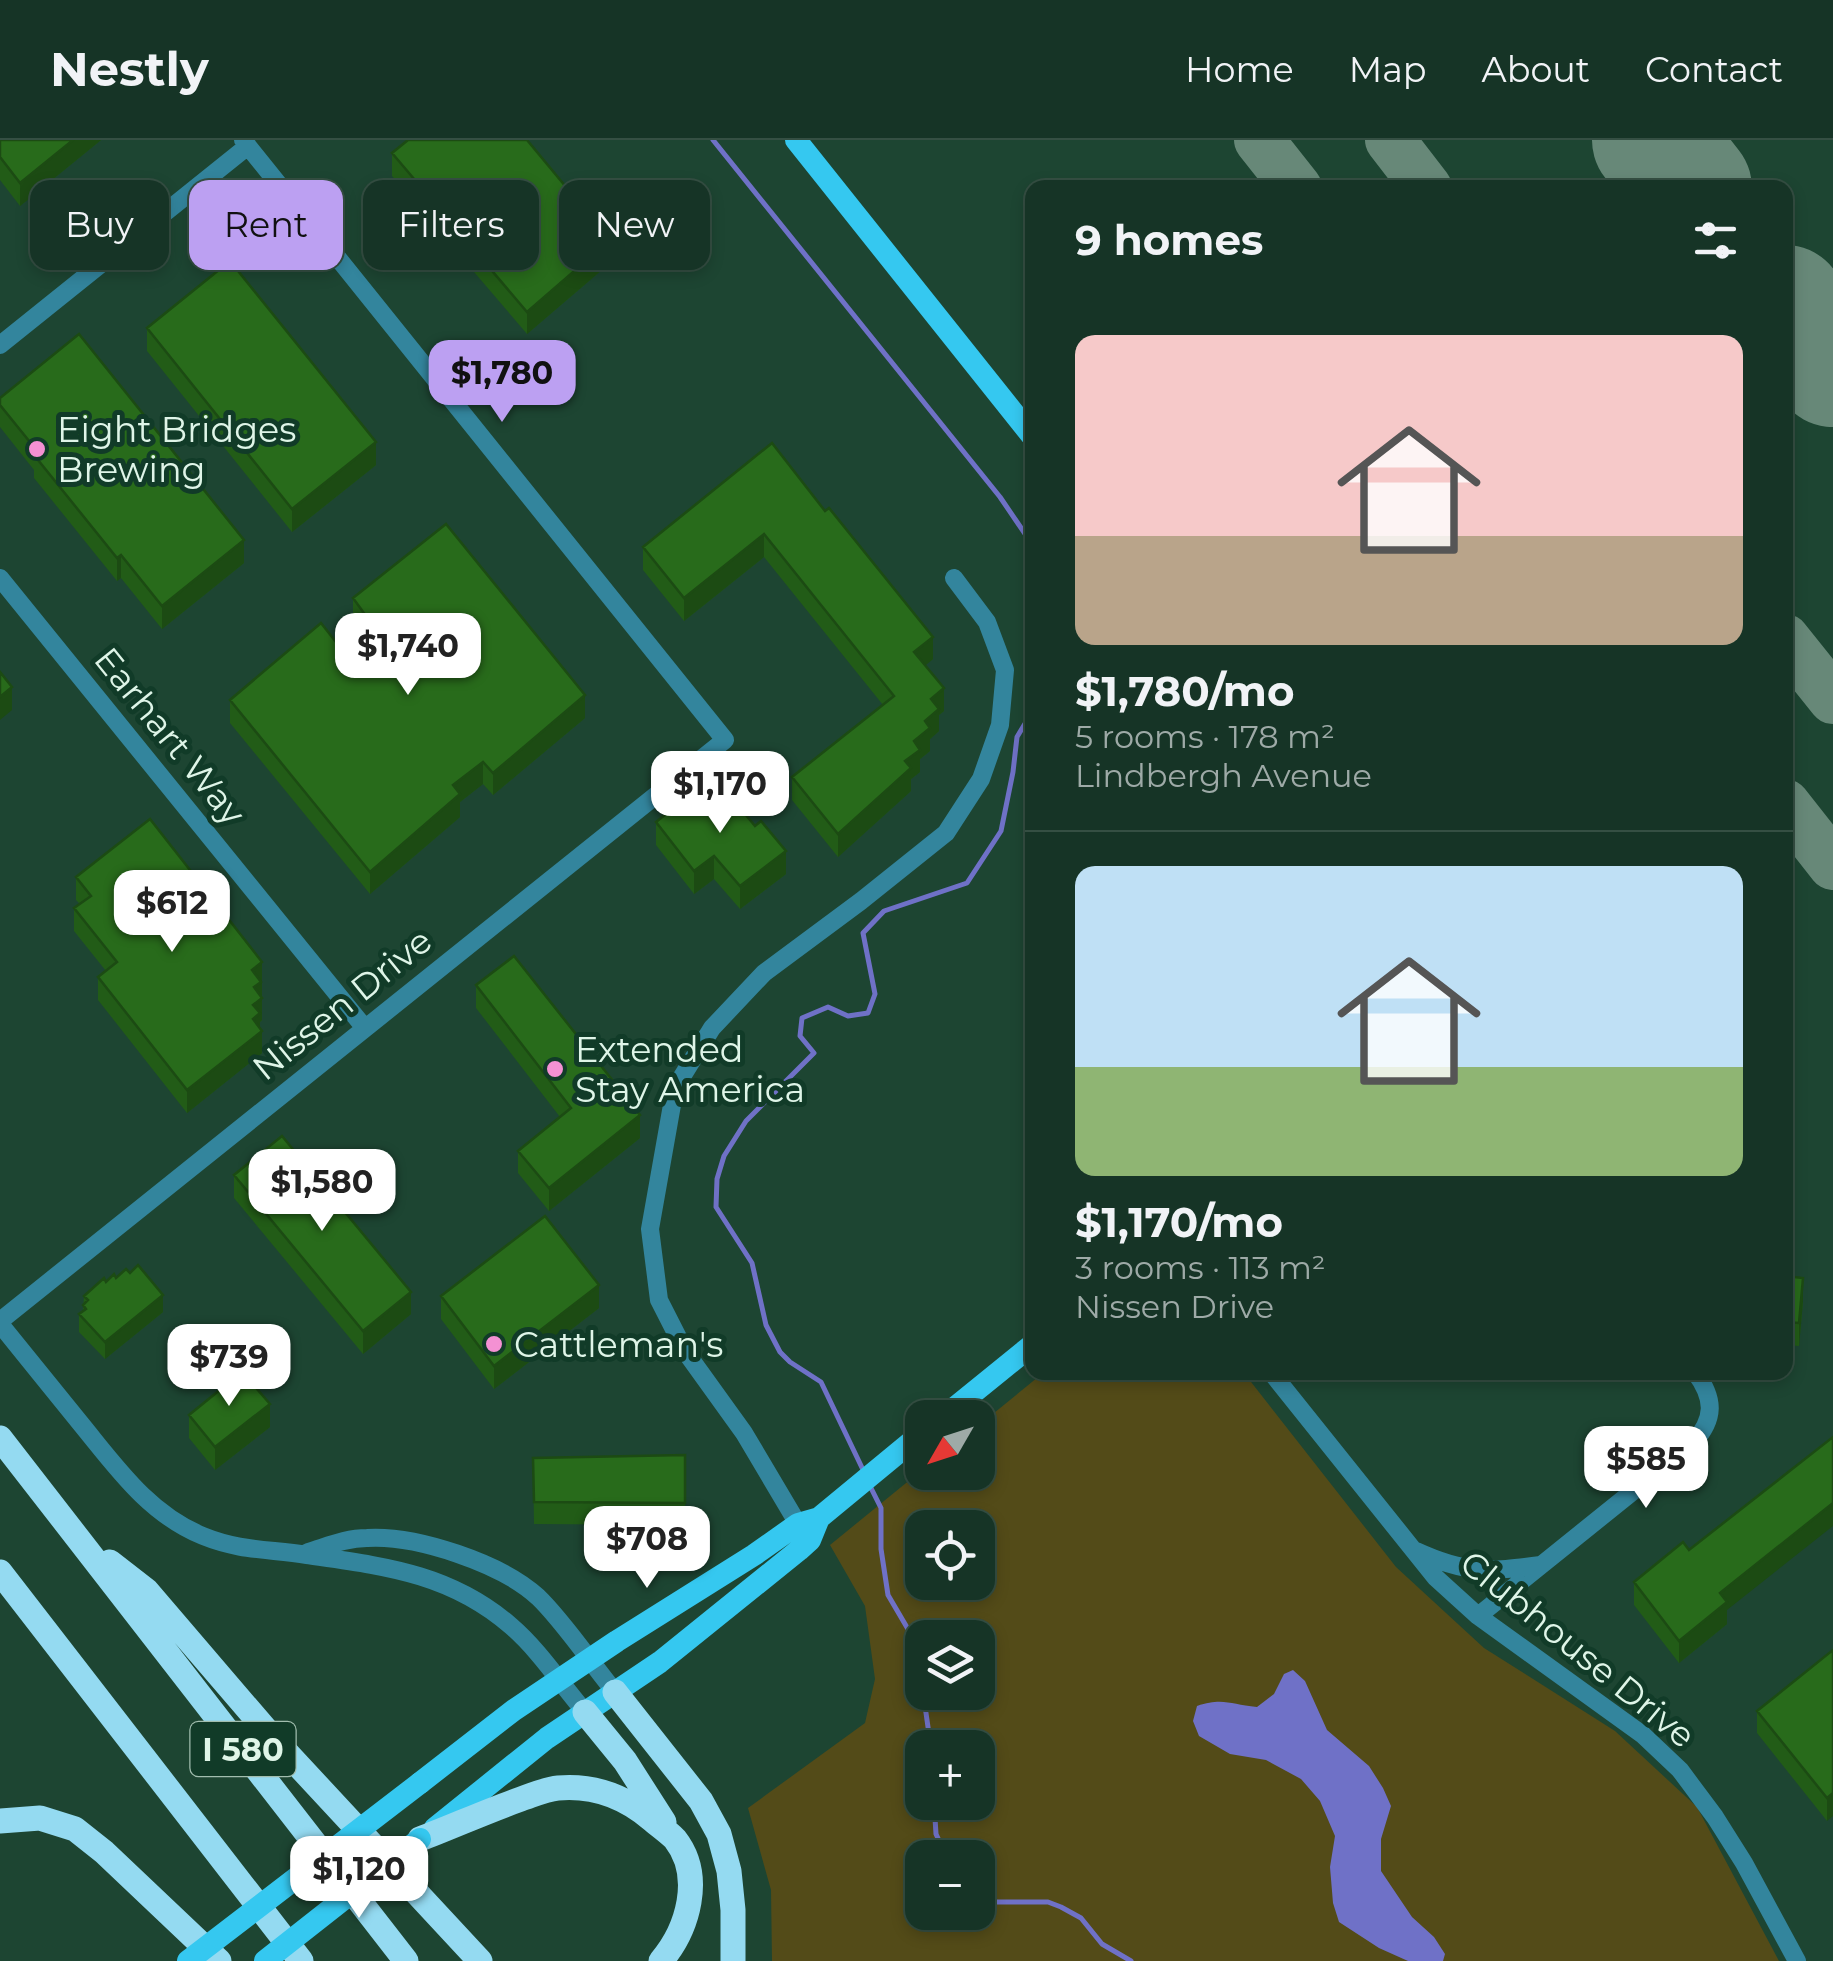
<!DOCTYPE html>
<meta charset="utf-8">
<style>
:root{--surface:#163426;--page:#233f32;--text:#f1f3f6;--muted:#9eaaa7;--line:#354f43;--accent:#bca0f2}
body{margin:0;font-family:Montserrat,sans-serif;background:var(--page);color:var(--text);height:100vh;display:flex;flex-direction:column;font-size:38px;white-space:nowrap}
*{box-sizing:border-box;margin:0}
p{font-size:32px;color:var(--muted)}
.icon{flex:none;width:55px;height:55px;fill:none;stroke:currentColor;stroke-width:2;stroke-linecap:round;stroke-linejoin:round}
.map{position:relative;flex:1;overflow:hidden}
.panel{position:absolute;left:1025px;top:40px;width:768px;height:1200px;display:flex;flex-direction:column;background:var(--surface);border-radius:20px;box-shadow:0 5px 15px #0003,0 0 0 2px var(--line)}
.panel>*{flex:none}
.banner{position:absolute;left:30px;top:40px;width:845px;height:90px;display:flex;gap:20px}
.needle{width:65px;rotate:231deg}
.controls{position:absolute;left:905px;top:1260px;display:grid;gap:20px}
.controls a{display:grid;place-items:center;width:90px;height:90px;border-radius:20px;background:var(--surface);box-shadow:0 5px 15px #0003,0 0 0 2px var(--line);font-size:50px}
.price{position:absolute;translate:-50% -85px;padding:0 22px;border-radius:20px;background:#fff;color:#222;font-size:32px;line-height:65px;filter:drop-shadow(0 2px 5px #0008)}
.price::after{content:'';position:absolute;left:50%;top:60px;width:30px;height:22px;margin-left:-15px;background:inherit;clip-path:polygon(0 0,100% 0,50% 100%)}
.price.on{background:var(--accent);color:#111}
ul{padding:0;list-style:none}
li{display:grid;align-content:center;gap:20px;height:530px;padding:0 50px}
li+li{border-top:2px solid var(--line)}
li span{display:grid;place-items:center;height:310px;border-radius:20px;color:#555}
li>.icon{margin-inline-start:auto}
span .icon{width:180px;height:180px;fill:#fffc;stroke-width:1}
li b{font-size:42px}
h2{display:flex;justify-content:space-between;align-items:center;height:120px;padding:0 50px;font-size:42px}
.chip{padding:0 35px;border-radius:20px;background:var(--surface);box-shadow:0 5px 15px #0003,0 0 0 2px var(--line);font-size:35px;line-height:90px}
.chip.on{background:var(--accent);color:#111}
header{display:flex;align-items:center;gap:60px;box-sizing:border-box;height:140px;padding:0 50px;background:var(--surface);border-bottom:2px solid var(--line)}
header strong{font-size:48px}
nav{display:flex;gap:55px;margin-inline-start:auto;font-size:35px}
.map>svg:first-child{display:block}
</style>
<header>
<strong>Nestly</strong>
<nav><a>Home</a><a>Map</a><a>About</a><a>Contact</a></nav>
</header>
<div class="map">
<svg width="1833" height="1821" viewBox="0 0 1833 1821">
<rect width="100%" height="100%" fill="#1d4532"/>
<!-- green -->
<path fill="#534b18" fill-rule="evenodd" d="M 1043,1233 L 1244,1233 L 1396,1427 L 1484,1508 L 1615,1591 L 1697,1667 L 1779,1821 L 772,1821 L 771,1750 L 748,1668 L 865,1583 L 875,1539 L 865,1466 L 830,1405 L 922,1330 L 922,1332 L 978,1332 L 978,1286 ZM 922,1388 L 978,1388 L 978,1442 L 922,1442 ZM 922,1498 L 978,1498 L 978,1552 L 922,1552 ZM 922,1608 L 978,1608 L 978,1662 L 922,1662 ZM 922,1718 L 978,1718 L 978,1772 L 922,1772 Z"/>
<!-- water -->
<path fill="#6f71c7" d="M 1293,1530 L 1305,1541 L 1327,1590 L 1369,1626 L 1383,1648 L 1391,1666 L 1381,1699 L 1381,1731 L 1412,1777 L 1434,1797 L 1445,1814 L 1443,1821 L 1408,1821 L 1379,1808 L 1339,1782 L 1333,1763 L 1330,1727 L 1335,1696 L 1320,1661 L 1301,1639 L 1266,1620 L 1230,1614 L 1199,1596 L 1193,1581 L 1197,1566 C 1224,1557 1231,1565 1257,1567 L 1274,1554 L 1284,1534 Z"/>
<g fill="none" stroke-linecap="round" stroke-linejoin="round">
<!-- stream -->
<path stroke="#6f71c7" stroke-width="5" d="M 713,0 L 1000,357 L 1032,404
M 865,1334 L 821,1242 L 790,1222 L 780,1212 L 766,1185 L 752,1123 L 716,1067 L 717,1039 L 724,1016 L 746,981 L 814,913 L 800,896 L 802,878 L 828,867 L 848,876 L 868,873 L 875,854 L 863,793 L 884,771 L 967,743 L 1001,691 L 1013,632 L 1017,597 L 1032,572
M 869,1344 L 881,1368 L 881,1409 L 888,1455 L 922,1513
M 923,1552 L 931,1608
M 934,1662 L 936,1694 L 947,1718
M 978,1752 L 994,1762 L 1048,1762 L 1061,1767 L 1081,1778 L 1102,1804 L 1131,1821"/>
<!-- taxiway -->
<path stroke="#678878" stroke-width="50" d="M 1259,0 L 1297,48
M 1390,0 L 1427,48
M 1643,48 L 1703,0
M 1785,499 L 1833,559
M 1785,664 L 1833,725"/>
<!-- runway -->
<path stroke="#678878" stroke-width="122" d="M 1653,0 L 1691,48
M 1785,166 L 1833,226"/>
<!-- minor -->
<path stroke="#33859d" stroke-width="18" d="M 0,205 L 248,6
M 0,438 L 364,887
M 0,1181 L 725,600 L 243,0
M 0,1184 C 27,1217 54,1251 81,1284 C 117,1328 149,1374 203,1396 C 240,1411 269,1409 307,1415 C 383,1426 450,1433 511,1486 C 539,1510 561,1544 585,1572
M 1271,1232 L 1435,1437 L 1478,1476 L 1643,1595 L 1680,1630 L 1715,1677 L 1744,1723 L 1797,1821
M 798,1384 L 744,1293 L 685,1211 L 659,1160 L 650,1089 L 675,948 L 712,888 L 764,833 L 861,761 L 946,693 L 981,639 L 1000,585 L 1005,530 L 987,482 L 954,438
M 1416,1411 C 1466,1434 1488,1432 1541,1425
M 308,1412 C 328,1406 346,1398 367,1398 C 416,1395 501,1423 538,1457 C 564,1482 591,1523 615,1552
M 1478,1476 L 1693,1303 C 1715,1279 1715,1259 1695,1232"/>
<!-- major -->
<path stroke="#35c8f0" stroke-width="22" d="M 796,0 L 1032,296
M 942,1278 L 1032,1205
M 420,1643 L 514,1570 L 617,1501 L 754,1415 L 798,1384 L 819,1378 L 922,1293
M 435,1688 L 547,1598 L 660,1522 L 799,1410 L 810,1400 L 819,1378"/>
<!-- highway -->
<path stroke="#94daf1" stroke-width="25" d="M 0,1298 L 406,1821
M 110,1422 L 146,1450 L 272,1597 L 480,1821
M 0,1432 L 301,1821
M 615,1552 L 701,1661 L 719,1694 L 729,1731 L 733,1770 L 733,1821
M 585,1572 L 625,1621 L 664,1682
M 0,1681 L 40,1678 L 75,1689 L 104,1712 L 219,1821
M 420,1699 C 454,1686 487,1671 521,1659 C 533,1655 546,1649 558,1648 C 593,1645 624,1656 651,1679 C 658,1685 668,1692 675,1699 C 704,1736 688,1789 661,1821"/>
<!-- major-bridge -->
<path stroke="#35c8f0" stroke-width="22" d="M 188,1821 L 420,1643
M 265,1821 L 420,1699"/>
</g>
<!-- wall -->
<path fill="#225c17" d="M 0,0 L 101,0 L 20,66 L 0,40 Z
M 392,13 L 610,123 L 527,194 L 392,36 Z
M 147,188 L 376,325 L 292,392 L 147,211 Z
M 0,258 L 244,423 L 162,489 L 121,438 L 117,441 L 34,338 L 34,330 L 0,287 Z
M 772,303 L 933,519 L 925,525 L 944,571 L 939,575 L 939,591 L 930,599 L 930,611 L 920,619 L 920,632 L 911,639 L 911,651 L 838,717 L 792,660 L 792,637 L 883,565 L 764,417 L 684,481 L 643,430 L 643,407 Z
M 353,458 L 585,578 L 493,655 L 483,644 L 460,662 L 460,677 L 370,754 L 230,583 L 230,560 L 347,516 L 367,499 L 353,481 Z
M 703,664 L 786,734 L 740,769 L 714,739 L 694,754 L 656,705 L 656,682 Z
M 76,737 L 262,845 L 262,880 L 260,882 L 260,888 L 262,913 L 187,973 L 98,860 L 98,837 L 106,831 L 74,791 L 74,768 L 80,764 L 76,760 Z
M 476,845 L 640,998 L 549,1071 L 518,1033 L 518,1011 L 560,977 L 476,868 Z
M 234,1035 L 411,1174 L 363,1214 L 234,1058 Z
M 1785,1136 L 1803,1161 L 1799,1206 L 1785,1205 Z
M 116,1138 L 163,1172 L 105,1219 L 79,1192 L 79,1174 L 83,1171 L 84,1156 L 106,1142 Z
M 441,1156 L 599,1168 L 494,1249 L 441,1179 Z
M 189,1275 L 270,1287 L 215,1330 L 189,1298 Z
M 685,1315 L 685,1385 L 534,1384 L 533,1318 Z
M 1634,1442 L 1727,1470 L 1727,1484 L 1679,1523 L 1634,1465 Z
M 1833,1510 L 1827,1681 L 1757,1593 L 1757,1571 Z"/>
<!-- shaded-wall -->
<path fill="#1c4b13" d="M 73,0 L 101,0 L 20,66 L 20,43 Z
M 610,100 L 610,123 L 527,194 L 527,172 Z
M 376,302 L 376,325 L 292,392 L 292,369 Z
M 764,394 L 764,417 L 684,481 L 684,458 Z
M 244,400 L 244,423 L 162,489 L 162,466 Z
M 121,415 L 121,438 L 117,441 L 117,418 Z
M 933,497 L 933,519 L 914,535 L 914,512 Z
M 12,547 L 12,570 L 0,580 L 0,557 Z
M 944,548 L 944,571 L 939,575 L 939,591 L 930,599 L 930,611 L 920,619 L 920,632 L 911,639 L 911,651 L 838,717 L 838,694 L 905,621 L 925,581 L 931,559 Z
M 585,555 L 585,578 L 493,655 L 493,633 Z
M 483,622 L 483,644 L 460,662 L 460,677 L 370,754 L 370,732 L 453,645 Z
M 786,711 L 786,734 L 740,769 L 740,746 Z
M 714,716 L 714,739 L 694,754 L 694,731 Z
M 262,822 L 262,880 L 260,882 L 260,892 L 262,891 L 262,913 L 187,973 L 187,950 L 252,830 Z
M 640,975 L 640,998 L 549,1071 L 549,1048 Z
M 1803,1138 L 1803,1161 L 1799,1206 L 1799,1183 Z
M 599,1145 L 599,1168 L 494,1249 L 494,1226 Z
M 411,1152 L 411,1174 L 363,1214 L 363,1191 Z
M 163,1155 L 163,1172 L 105,1219 L 105,1202 Z
M 270,1264 L 270,1287 L 215,1330 L 215,1307 Z
M 1833,1363 L 1833,1386 L 1727,1470 L 1727,1484 L 1679,1523 L 1679,1501 L 1720,1453 Z
M 1833,1653 L 1833,1676 L 1827,1681 L 1827,1658 Z"/>
<!-- building -->
<path fill="#286b1b" stroke="#1c4b13" stroke-width="2.5" d="M 0,0 L 73,0 L 20,43 L 0,17 Z
M 408,0 L 527,0 L 610,100 L 527,172 L 392,13 Z
M 230,121 L 376,302 L 292,369 L 147,188 Z
M 79,194 L 244,400 L 162,466 L 121,415 L 117,418 L 34,315 L 38,312 L 0,265 L 0,258 Z
M 772,303 L 825,371 L 829,368 L 933,497 L 914,512 L 944,548 L 931,559 L 939,569 L 925,581 L 930,588 L 914,601 L 920,610 L 905,621 L 911,628 L 838,694 L 792,637 L 894,556 L 764,394 L 684,458 L 643,407 Z
M 446,384 L 585,555 L 493,633 L 483,622 L 453,645 L 460,654 L 370,732 L 230,560 L 321,483 L 347,516 L 377,491 L 353,458 Z
M 0,532 L 12,547 L 0,557 Z
M 726,651 L 755,686 L 761,681 L 786,711 L 740,746 L 714,716 L 694,731 L 656,682 L 694,652 L 703,664 L 712,657 L 715,660 Z
M 150,679 L 262,822 L 252,830 L 261,842 L 254,847 L 262,858 L 253,865 L 260,873 L 253,879 L 262,891 L 187,950 L 98,837 L 117,822 L 74,768 L 91,756 L 76,737 Z
M 514,816 L 640,975 L 549,1048 L 518,1011 L 571,968 L 476,845 Z
M 282,996 L 411,1152 L 363,1191 L 234,1035 Z
M 545,1076 L 599,1145 L 494,1226 L 441,1156 Z
M 138,1125 L 163,1155 L 105,1202 L 79,1174 L 86,1169 L 83,1165 L 88,1160 L 84,1156 L 104,1138 L 106,1142 L 114,1134 L 116,1138 L 126,1129 L 130,1133 Z
M 1785,1136 L 1803,1138 L 1799,1183 L 1785,1182 Z
M 242,1232 L 270,1264 L 215,1307 L 189,1275 Z
M 1833,1297 L 1833,1363 L 1720,1453 L 1727,1462 L 1679,1501 L 1634,1442 L 1683,1402 L 1689,1410 Z
M 685,1315 L 685,1363 L 534,1362 L 533,1318 Z
M 1833,1510 L 1833,1653 L 1827,1658 L 1757,1571 Z"/>
<!-- markers -->
<g fill="#f491d3" stroke="#113b28" stroke-width="4">
<circle cx="37" cy="309" r="10"/>
<circle cx="555" cy="929" r="10"/>
<circle cx="494" cy="1204" r="10"/>
</g>
<g text-anchor="middle" dominant-baseline="central" stroke-width="10" stroke-linejoin="round" paint-order="stroke">
<!-- shield labels -->
<rect fill="#113b28" stroke="#a1bdae" stroke-width="2.5" x="190.5" y="1582" width="105" height="54" rx="8"/>
<g font-size="32" font-weight="bold" fill="#dff5e8">
<text x="243" y="1609">I 580</text>
</g>
<!-- poi labels -->
<g font-size="35" fill="#dff5e8" stroke="#113b28" text-anchor="start">
<text x="57" y="289">Eight Bridges<tspan x="57" dy="40">Brewing</tspan></text>
<text x="575" y="909">Extended<tspan x="575" dy="40">Stay America</tspan></text>
<text x="514" y="1204">Cattleman's</text>
</g>
<!-- street labels -->
<g font-size="35" fill="#dff5e8" stroke="#113b28">
<text transform="translate(170 596) rotate(51)">Earhart Way</text>
<text transform="translate(342 864) rotate(-39)">Nissen Drive</text>
<text transform="translate(1578 1509) rotate(39)">Clubhouse Drive</text>
</g>
</g>
</svg>
<div class="controls">
<a><svg class="needle" viewBox="-14 -14 28 28"><path d="M0-13l5 13h-10z" fill="#e53935"/><path d="M0 13l5-13h-10z" fill="#9eaaa7"/></svg></a>
<a><svg class="icon" aria-label="locate" viewBox="0 0 24 24"><circle cx="12" cy="12" r="6"/><path d="M12 2v4M12 18v4M2 12h4M18 12h4"/></svg></a>
<a><svg class="icon" aria-label="layers" viewBox="0 0 24 24"><path d="M12 4l9 5-9 5-9-5zM3 14l9 5 9-5"/></svg></a>
<a>+</a>
<a>−</a>
</div>
<b class="price on" style="left:502px;top:285px">$1,780</b>
<b class="price" style="left:408px;top:558px">$1,740</b>
<b class="price" style="left:720px;top:696px">$1,170</b>
<b class="price" style="left:172px;top:815px">$612</b>
<b class="price" style="left:322px;top:1094px">$1,580</b>
<b class="price" style="left:229px;top:1269px">$739</b>
<b class="price" style="left:1646px;top:1371px">$585</b>
<b class="price" style="left:647px;top:1451px">$708</b>
<b class="price" style="left:359px;top:1781px">$1,120</b>
<div class="banner">
<a class="chip">Buy</a>
<a class="chip on">Rent</a>
<a class="chip">Filters</a>
<a class="chip">New</a>
</div>
<section class="panel">
<h2>9 homes<svg class="icon" aria-label="filters" viewBox="0 0 24 24"><path d="M4 7h16M4 17h16"/><circle cx="9" cy="7" r="2"/><circle cx="15" cy="17" r="2"/></svg></h2>
<ul>
<li><span style="background:linear-gradient(#f6c9c9 65%,#b9a48a 0)"><svg class="icon" aria-label="home" viewBox="0 0 24 24"><path d="M3 11l9-7 9 7M6 9v11h12V9"/></svg></span><div><b>$1,780/mo</b><p>5 rooms · 178 m²</p><p>Lindbergh Avenue</p></div></li>
<li><span style="background:linear-gradient(#bfe0f5 65%,#8fb573 0)"><svg class="icon" aria-label="home" viewBox="0 0 24 24"><path d="M3 11l9-7 9 7M6 9v11h12V9"/></svg></span><div><b>$1,170/mo</b><p>3 rooms · 113 m²</p><p>Nissen Drive</p></div></li>
</ul>
</section>
</div>
